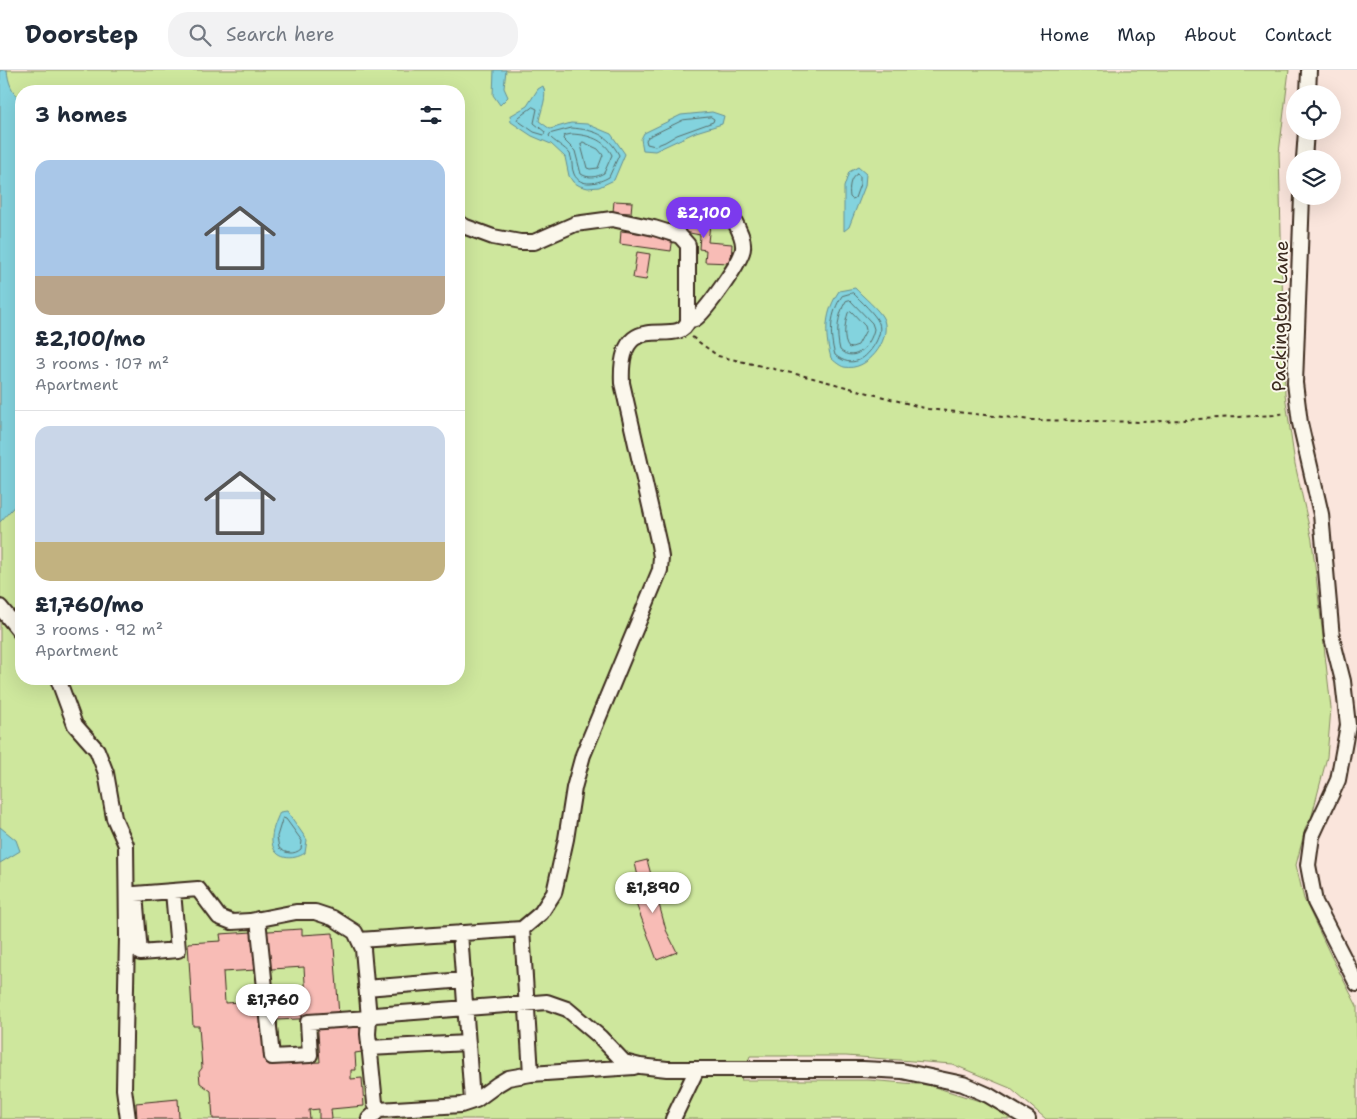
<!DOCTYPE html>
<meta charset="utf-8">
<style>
:root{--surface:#fff;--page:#f2f2f3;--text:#1f2937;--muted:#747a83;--line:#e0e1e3;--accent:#7c3aed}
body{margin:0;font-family:"Shantell Sans",sans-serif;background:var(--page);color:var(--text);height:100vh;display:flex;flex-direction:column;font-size:19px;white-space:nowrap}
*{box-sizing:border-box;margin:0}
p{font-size:16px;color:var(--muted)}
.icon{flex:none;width:28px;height:28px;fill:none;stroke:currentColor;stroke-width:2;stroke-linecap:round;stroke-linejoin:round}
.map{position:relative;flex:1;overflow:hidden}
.side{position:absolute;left:15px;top:15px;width:450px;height:600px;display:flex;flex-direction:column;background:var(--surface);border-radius:20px;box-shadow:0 5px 20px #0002}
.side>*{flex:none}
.buttons{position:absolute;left:1286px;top:15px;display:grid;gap:10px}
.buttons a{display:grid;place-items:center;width:55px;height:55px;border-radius:50%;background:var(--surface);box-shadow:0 5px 20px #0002;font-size:25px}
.price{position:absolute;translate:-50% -42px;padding:0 11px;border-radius:18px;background:#fff;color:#222;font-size:16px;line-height:32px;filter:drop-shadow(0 1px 2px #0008)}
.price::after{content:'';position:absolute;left:50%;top:30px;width:15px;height:11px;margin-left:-8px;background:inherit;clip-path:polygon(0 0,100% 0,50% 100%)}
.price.on{background:var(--accent);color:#fff}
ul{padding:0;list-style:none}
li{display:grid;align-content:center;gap:10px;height:265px;padding:0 20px}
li+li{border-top:1px solid var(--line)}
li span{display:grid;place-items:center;height:155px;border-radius:15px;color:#555}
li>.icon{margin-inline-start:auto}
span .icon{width:90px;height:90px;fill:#fffc;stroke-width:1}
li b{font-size:21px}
h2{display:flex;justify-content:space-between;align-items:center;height:60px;padding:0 20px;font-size:21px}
header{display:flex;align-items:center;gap:30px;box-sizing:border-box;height:70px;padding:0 25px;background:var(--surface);border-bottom:1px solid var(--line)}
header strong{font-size:24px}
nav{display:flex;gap:28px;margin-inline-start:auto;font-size:18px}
.search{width:350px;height:45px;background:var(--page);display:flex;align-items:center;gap:12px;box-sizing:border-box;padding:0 18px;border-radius:20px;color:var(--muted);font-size:19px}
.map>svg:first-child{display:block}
</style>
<header>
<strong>Doorstep</strong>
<div class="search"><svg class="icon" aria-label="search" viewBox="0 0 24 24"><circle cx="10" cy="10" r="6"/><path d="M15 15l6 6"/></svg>Search here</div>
<nav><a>Home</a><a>Map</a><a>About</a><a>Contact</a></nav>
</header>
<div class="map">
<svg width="1357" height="1049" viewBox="0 0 1357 1049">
<rect width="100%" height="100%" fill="#fae5dc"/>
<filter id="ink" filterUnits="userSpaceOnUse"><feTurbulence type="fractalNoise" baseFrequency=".02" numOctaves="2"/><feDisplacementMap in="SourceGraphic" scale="10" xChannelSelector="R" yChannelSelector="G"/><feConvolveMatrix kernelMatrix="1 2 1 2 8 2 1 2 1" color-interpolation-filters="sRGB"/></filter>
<g filter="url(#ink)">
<!-- green -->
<path fill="#cee79d" stroke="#84885e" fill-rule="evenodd" d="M 0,0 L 1289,0 L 1279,83 L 1285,324 L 1295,394 L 1312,470 L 1331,638 L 1327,687 L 1311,749 L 1306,756 L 1296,795 L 1304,829 L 1331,886 L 1357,936 L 1357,1049 L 1046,1049 L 1010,1018 L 952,994 L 846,986 L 750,986 L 741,1010 L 868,1010 L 928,1015 L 989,1034 L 1012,1049 L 0,1049 ZM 21,21 L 459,21 L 459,609 L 21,609 Z"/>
<!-- water -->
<path fill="#83d3de" stroke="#668f91" d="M 0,0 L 7,0 C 8,12 12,23 21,30 L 21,429 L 0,452 Z
M 494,0 L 506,0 L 504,18 L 508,27 L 500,35 L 493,25 Z
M 543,16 C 548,27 541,39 539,51 L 550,59 L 571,53 L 587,54 L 611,64 L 625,84 L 614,110 L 599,117 L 588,118 L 580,116 L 573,112 L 569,106 L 565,87 L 551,74 L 532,66 L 511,52 L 510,46 L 527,36 L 538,19 Z
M 712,42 L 724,46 L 722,54 L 696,62 L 655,81 L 643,80 L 641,69 L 644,63 L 681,45 Z
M 858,97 L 866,104 L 865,116 L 849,157 L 844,161 L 844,117 L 849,102 Z
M 855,218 C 862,226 880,240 884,250 C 891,271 867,302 844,297 C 840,296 834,291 831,288 C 824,263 825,242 839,221 Z
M 287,741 L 307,770 L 305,783 C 293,791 274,790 272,772 C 271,762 276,751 280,742 Z
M 0,757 L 16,770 L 20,781 L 0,793 Z"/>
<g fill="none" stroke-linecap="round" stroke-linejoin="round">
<!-- shore -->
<path stroke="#586e6b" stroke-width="1" d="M 533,37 L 537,39 L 534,53 L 545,62 L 544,65 L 534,62 L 517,50 L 518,48 Z
M 711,47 L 714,49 L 713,52 L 677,65 L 665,72 L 655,76 L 647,74 L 646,70 L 648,67 L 683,50 Z
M 572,58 C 594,60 608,64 619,85 L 609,107 C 599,113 580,118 574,104 C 571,98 573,90 570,84 C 565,77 554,72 549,66 L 550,64 Z
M 572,64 C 589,65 604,69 612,85 L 604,103 C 597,107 589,109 581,104 L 575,81 L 563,69 L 564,66 Z
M 583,72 L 598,79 L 603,85 L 598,98 L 590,99 L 587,98 L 581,75 Z
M 857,104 L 860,106 L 860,114 L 855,128 L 852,129 L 850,127 C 849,119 849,108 857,104 Z
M 853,223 C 860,230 876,245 879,253 C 881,260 879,266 876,272 C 866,290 852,299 835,285 C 829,264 830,243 842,226 Z
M 850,230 L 872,253 L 874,259 C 871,275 855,294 840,280 C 836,264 837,245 846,231 Z
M 851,241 L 865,256 L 866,260 L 858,275 L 849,278 C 842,271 845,252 848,243 Z
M 283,748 L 286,749 L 302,771 L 301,779 C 294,785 286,784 279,778 L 277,767 Z"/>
</g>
<!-- building -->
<path fill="#f8bcb6" stroke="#3b2a1e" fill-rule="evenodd" d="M 614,131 L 632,132 L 631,143 L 613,142 Z
M 672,145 L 710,154 L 708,172 L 732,174 L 731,193 L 705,192 L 706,180 L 699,179 L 700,165 L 670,159 Z
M 621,161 L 673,167 L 671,181 L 620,174 Z
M 637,182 L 650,184 L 646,210 L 633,208 Z
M 647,790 L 666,860 L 677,882 L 657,890 L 635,831 L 643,829 L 635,793 Z
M 302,859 L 302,865 L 333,863 L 339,946 L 347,946 L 348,957 L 360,956 L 362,982 L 355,983 L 356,1000 L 351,1000 L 351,1009 L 362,1008 L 364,1036 L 331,1039 L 332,1049 L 319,1049 L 319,1039 L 309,1040 L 310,1049 L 213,1049 L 211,1021 L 200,1013 L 199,1002 L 202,998 L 199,956 L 193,956 L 188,873 L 221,871 L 220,864 ZM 304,897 L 306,928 L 225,933 L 223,902 ZM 317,948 L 320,992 L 269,995 L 267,966 L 278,965 L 277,950 Z
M 178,1029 L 179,1049 L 137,1049 L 136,1033 Z"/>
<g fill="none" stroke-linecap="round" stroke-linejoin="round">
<!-- minor casing -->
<g stroke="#3b2a1e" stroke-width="18">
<path id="minor" d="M 1308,24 L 1309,0
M 1304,89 L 1306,61
M 1302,126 L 1295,313 L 1300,353 L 1321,444 L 1332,568 L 1343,611 L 1348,655 L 1338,710 L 1312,766 L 1308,795 L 1315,832 L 1357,914
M 459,153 L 466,157 L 493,167 L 520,172 L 534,172 L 575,154 L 612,149 L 654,158 L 680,166 L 688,175 L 688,251 C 678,281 618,232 622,313 L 659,475 L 661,487 L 660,500 L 583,685 L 574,718 L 566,769 L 554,823 L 541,843 L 522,859 L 531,1004
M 688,251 C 690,250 693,250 695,249 C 705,242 743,190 743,178 C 744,169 739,160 735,152
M 0,537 L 21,563
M 58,609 L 75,655 L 97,680 L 106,703 L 114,748 L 126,775 L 127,866 L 124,1019 L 128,1049
M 173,821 L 178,880 L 140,883 L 135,824 L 198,819 L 219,847 L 232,852 L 250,851 L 296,842 L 315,842 L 333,848 L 355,862 L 363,879 L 369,948 L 308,952 L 310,985 L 272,987 L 258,849
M 460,863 L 472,1031
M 359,870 L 522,859
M 366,918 L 464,910
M 369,978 L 468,973
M 379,1040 L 375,1033 L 368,964 L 369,948 L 375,945 L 547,932 L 567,939 L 600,967 L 624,992 L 640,996 L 667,999 L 863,999 L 902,1001 L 963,1014 L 988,1025 L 1028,1049
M 369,1049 L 379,1040 L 461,1035 L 476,1030 L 498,1014 L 508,1008 L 531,1004 L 634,997
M 673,1049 L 697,999"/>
</g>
<!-- path -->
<path stroke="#3b2a1e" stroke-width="2" stroke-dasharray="4 4" stroke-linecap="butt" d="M 692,267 L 718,286 L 813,308 L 928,339 L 1032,350 L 1144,352 L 1274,345 L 1286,343"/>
<!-- minor -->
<use href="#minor" stroke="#fbf7ec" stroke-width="14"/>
</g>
</g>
<g text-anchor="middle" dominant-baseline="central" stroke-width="4" stroke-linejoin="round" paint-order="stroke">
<!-- street labels -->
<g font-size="19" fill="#3b2a1e" stroke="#fbf7ec">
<text transform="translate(1280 246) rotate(-89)">Packington Lane</text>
</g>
</g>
</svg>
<div class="buttons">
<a><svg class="icon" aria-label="locate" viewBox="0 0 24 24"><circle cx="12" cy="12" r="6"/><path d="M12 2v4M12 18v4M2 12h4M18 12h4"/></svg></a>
<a><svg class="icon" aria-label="layers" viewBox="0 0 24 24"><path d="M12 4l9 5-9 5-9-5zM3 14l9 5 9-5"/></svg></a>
</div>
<b class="price on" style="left:704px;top:169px">£2,100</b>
<b class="price" style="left:653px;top:844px">£1,890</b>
<b class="price" style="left:273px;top:956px">£1,760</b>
<section class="side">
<h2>3 homes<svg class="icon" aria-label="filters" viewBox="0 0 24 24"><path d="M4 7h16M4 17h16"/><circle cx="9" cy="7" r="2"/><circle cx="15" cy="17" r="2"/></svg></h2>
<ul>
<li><span style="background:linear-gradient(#a9c7e8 75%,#b9a48a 0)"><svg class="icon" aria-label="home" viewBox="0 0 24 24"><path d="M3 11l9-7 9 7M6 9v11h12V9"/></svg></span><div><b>£2,100/mo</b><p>3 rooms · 107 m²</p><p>Apartment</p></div></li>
<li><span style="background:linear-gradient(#c9d6e8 75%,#c2b280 0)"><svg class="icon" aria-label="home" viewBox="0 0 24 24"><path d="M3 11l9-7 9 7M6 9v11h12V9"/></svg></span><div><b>£1,760/mo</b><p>3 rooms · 92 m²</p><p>Apartment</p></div></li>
</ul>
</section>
</div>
